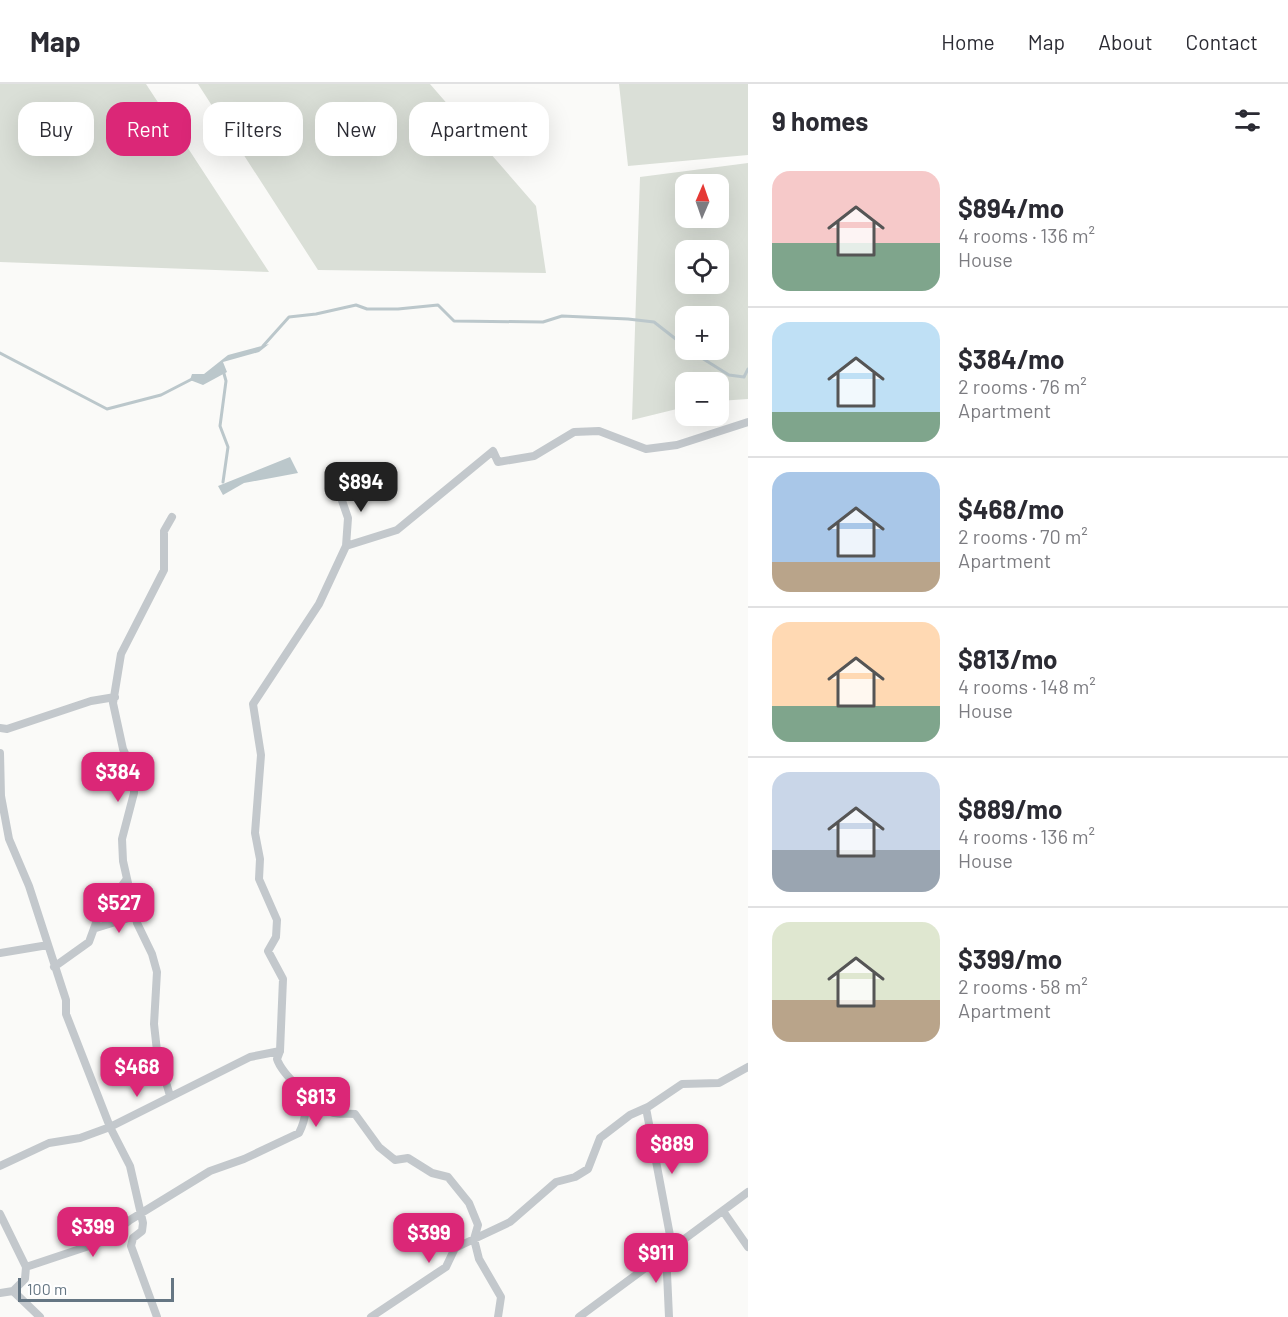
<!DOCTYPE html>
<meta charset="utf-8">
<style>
:root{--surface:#fff;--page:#f2f2f3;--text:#2b2b33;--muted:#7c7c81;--line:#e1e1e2;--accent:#db2777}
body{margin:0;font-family:Barlow,sans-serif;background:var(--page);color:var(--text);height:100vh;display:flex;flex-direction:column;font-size:22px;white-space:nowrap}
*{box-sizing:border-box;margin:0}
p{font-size:20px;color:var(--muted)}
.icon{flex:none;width:33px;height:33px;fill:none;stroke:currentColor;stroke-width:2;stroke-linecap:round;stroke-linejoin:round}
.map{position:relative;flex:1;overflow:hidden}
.drawer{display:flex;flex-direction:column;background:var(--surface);width:540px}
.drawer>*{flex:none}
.hud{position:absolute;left:18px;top:18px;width:570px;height:54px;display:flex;gap:12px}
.needle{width:39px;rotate:2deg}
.fabs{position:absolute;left:675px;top:90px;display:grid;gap:12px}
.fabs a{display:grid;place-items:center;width:54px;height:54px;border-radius:12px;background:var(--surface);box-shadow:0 6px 24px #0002;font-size:30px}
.scale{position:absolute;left:18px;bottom:15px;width:156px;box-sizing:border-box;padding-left:6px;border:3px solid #657683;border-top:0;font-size:16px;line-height:21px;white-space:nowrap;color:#657683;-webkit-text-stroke:4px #fff;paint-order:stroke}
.price{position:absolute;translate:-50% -51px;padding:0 14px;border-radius:12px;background:var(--accent);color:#fff;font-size:20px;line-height:39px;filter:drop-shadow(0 2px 3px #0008)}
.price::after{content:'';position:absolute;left:50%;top:36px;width:18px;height:14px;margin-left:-9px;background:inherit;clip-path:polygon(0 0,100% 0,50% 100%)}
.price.selected{background:#222;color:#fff}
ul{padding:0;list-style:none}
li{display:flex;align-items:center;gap:18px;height:150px;padding:0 24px}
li+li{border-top:2px solid var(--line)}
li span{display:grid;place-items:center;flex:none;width:168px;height:120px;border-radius:18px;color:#555}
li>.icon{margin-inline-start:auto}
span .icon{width:72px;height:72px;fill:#fffc;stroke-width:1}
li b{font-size:26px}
h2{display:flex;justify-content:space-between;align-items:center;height:72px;padding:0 24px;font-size:26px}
.chip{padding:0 21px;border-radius:18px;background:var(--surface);box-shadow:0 6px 24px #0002;font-size:21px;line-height:54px}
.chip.selected{background:var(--accent);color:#fff}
header{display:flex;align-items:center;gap:36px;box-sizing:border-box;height:84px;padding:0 30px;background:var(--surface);border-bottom:2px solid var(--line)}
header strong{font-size:28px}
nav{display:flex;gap:33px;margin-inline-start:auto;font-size:21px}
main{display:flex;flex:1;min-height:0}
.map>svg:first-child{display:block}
</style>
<header>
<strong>Map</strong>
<nav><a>Home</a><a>Map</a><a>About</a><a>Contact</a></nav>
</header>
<main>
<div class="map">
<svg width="748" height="1233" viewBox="0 0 748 1233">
<rect width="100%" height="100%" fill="#fafaf8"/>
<!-- green -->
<path fill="#dadfd7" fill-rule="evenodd" d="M 0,0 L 146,0 L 269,188 L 0,178 Z
M 198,0 L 430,0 L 536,122 L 546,189 L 318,186 Z
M 619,0 L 748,0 L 748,71 L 628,82 Z
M 748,79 L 748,315 L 719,317 L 718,298 L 686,298 L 685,323 L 632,336 L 640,93 ZM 718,100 L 718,134 L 686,134 L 686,100 ZM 718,166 L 718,200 L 686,200 L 686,166 ZM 686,232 L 718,232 L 718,266 L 686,266 Z"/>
<!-- water -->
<path fill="#bbc7cb" d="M 269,260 L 259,268 L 223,278 L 227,288 L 203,301 L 190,296 L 192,290 L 204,290 L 228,271 Z
M 290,373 L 298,389 L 244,399 L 223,411 L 218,402 Z"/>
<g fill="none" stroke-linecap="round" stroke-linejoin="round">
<!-- stream -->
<path stroke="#bbc7cb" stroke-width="3" d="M 263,262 L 289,233 L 316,230 L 356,221 L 367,225 L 398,225 L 438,221 L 454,237 L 543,238 L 562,232 L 628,235 L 654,238 L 686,263
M 689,266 L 729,291 L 744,293 L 748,285
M 0,269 L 107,325 L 161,311 L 194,294
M 223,398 L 228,363 L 220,342 L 226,297 L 223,286"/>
<!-- minor -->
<path stroke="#c3c8cc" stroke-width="8" d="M 337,402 L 348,434 L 346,462
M 0,644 L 7,645 L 91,617 L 115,613
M 0,669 L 1,712 L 9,755 L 29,802 L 66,916 L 66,930 L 110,1043 L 130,1082 L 143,1139 L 142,1147 L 133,1154 L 131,1162 L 157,1233
M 96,844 L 135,832
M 0,869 L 48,861
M 54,883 L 89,858 L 97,836 L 126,796
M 170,1012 L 157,967 L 154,940 L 157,888 L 152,870 L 137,839 L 123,777 L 122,755 L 134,709 L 134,689 L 123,665 L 113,619 L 121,570 L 164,486 L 164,447 L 172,433
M 646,1024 L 672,1162
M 0,1082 L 49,1059 L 80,1054 L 110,1043 L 250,973 L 280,967
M 723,1127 L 748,1163
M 0,1130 L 26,1183 L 25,1195 L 13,1207 L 40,1233
M 666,1167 L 669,1233
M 26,1183 L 101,1158 L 130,1136 L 210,1087 L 244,1075 L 299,1049 C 307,1033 307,1022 301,1005
M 0,1209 L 13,1207
M 371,1233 L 446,1183 L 455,1164 L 510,1138 L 556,1098 L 575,1093 L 588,1085 L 600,1054 L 630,1031 L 648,1023 L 682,1000 L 719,999 L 748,983
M 498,1233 L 501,1213 L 479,1175 L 474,1155 L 478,1141 L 469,1119 L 448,1093 L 432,1089 L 408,1074 L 395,1076 L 379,1063 L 355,1030 C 348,1029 338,1031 331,1028 C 315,1020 282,991 277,975 L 280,967 L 283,895 L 268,867 L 276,853 L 277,836 L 259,795 L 260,775 L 255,749 L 261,671 L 253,620 L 319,520 L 346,462 L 397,446 L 493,367 L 498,378 L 534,372 L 574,348 L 599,347 L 646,365 L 677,361 L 748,338
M 579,1233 L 748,1108"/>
</g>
</svg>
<div class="fabs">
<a><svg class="needle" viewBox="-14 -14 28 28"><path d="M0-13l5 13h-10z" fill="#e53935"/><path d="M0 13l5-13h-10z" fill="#7c7c81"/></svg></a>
<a><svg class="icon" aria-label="locate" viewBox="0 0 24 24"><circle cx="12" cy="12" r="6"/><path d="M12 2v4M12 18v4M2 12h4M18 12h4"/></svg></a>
<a>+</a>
<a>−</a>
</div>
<div class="scale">100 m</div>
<b class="price selected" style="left:361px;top:429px">$894</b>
<b class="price" style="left:118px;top:719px">$384</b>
<b class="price" style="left:119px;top:850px">$527</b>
<b class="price" style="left:137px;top:1014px">$468</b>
<b class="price" style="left:316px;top:1044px">$813</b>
<b class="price" style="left:672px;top:1091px">$889</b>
<b class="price" style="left:93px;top:1174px">$399</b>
<b class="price" style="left:429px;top:1180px">$399</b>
<b class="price" style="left:656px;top:1200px">$911</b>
<div class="hud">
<a class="chip">Buy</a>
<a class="chip selected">Rent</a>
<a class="chip">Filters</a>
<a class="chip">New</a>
<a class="chip">Apartment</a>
</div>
</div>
<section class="drawer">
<h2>9 homes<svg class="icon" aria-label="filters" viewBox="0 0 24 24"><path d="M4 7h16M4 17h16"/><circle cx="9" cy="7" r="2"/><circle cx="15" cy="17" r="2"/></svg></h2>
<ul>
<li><span style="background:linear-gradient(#f6c9c9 60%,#7fa58c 0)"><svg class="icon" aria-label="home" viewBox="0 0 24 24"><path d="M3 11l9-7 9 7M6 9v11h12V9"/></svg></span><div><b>$894/mo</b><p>4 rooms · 136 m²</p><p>House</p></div></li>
<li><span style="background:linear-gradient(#bfe0f5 75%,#7fa58c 0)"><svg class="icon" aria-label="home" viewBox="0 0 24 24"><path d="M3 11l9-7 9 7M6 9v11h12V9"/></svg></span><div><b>$384/mo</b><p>2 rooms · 76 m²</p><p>Apartment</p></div></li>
<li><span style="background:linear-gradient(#a9c7e8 75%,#b9a48a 0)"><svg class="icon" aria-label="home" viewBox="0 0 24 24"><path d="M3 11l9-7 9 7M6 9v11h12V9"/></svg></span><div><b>$468/mo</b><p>2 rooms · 70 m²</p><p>Apartment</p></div></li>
<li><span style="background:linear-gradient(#ffd9b3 70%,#7fa58c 0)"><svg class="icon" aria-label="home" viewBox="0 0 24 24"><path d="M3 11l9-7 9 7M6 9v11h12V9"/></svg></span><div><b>$813/mo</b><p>4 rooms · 148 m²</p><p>House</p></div></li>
<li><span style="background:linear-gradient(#c9d6e8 65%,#9aa5b1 0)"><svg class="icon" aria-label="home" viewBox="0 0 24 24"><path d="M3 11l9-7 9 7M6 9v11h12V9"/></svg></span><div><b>$889/mo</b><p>4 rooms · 136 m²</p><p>House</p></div></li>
<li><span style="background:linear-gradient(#dfe7d0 65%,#b9a48a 0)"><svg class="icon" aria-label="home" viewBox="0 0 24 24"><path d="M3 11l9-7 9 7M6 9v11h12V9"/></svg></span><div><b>$399/mo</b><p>2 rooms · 58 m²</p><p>Apartment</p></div></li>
</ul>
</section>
</main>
